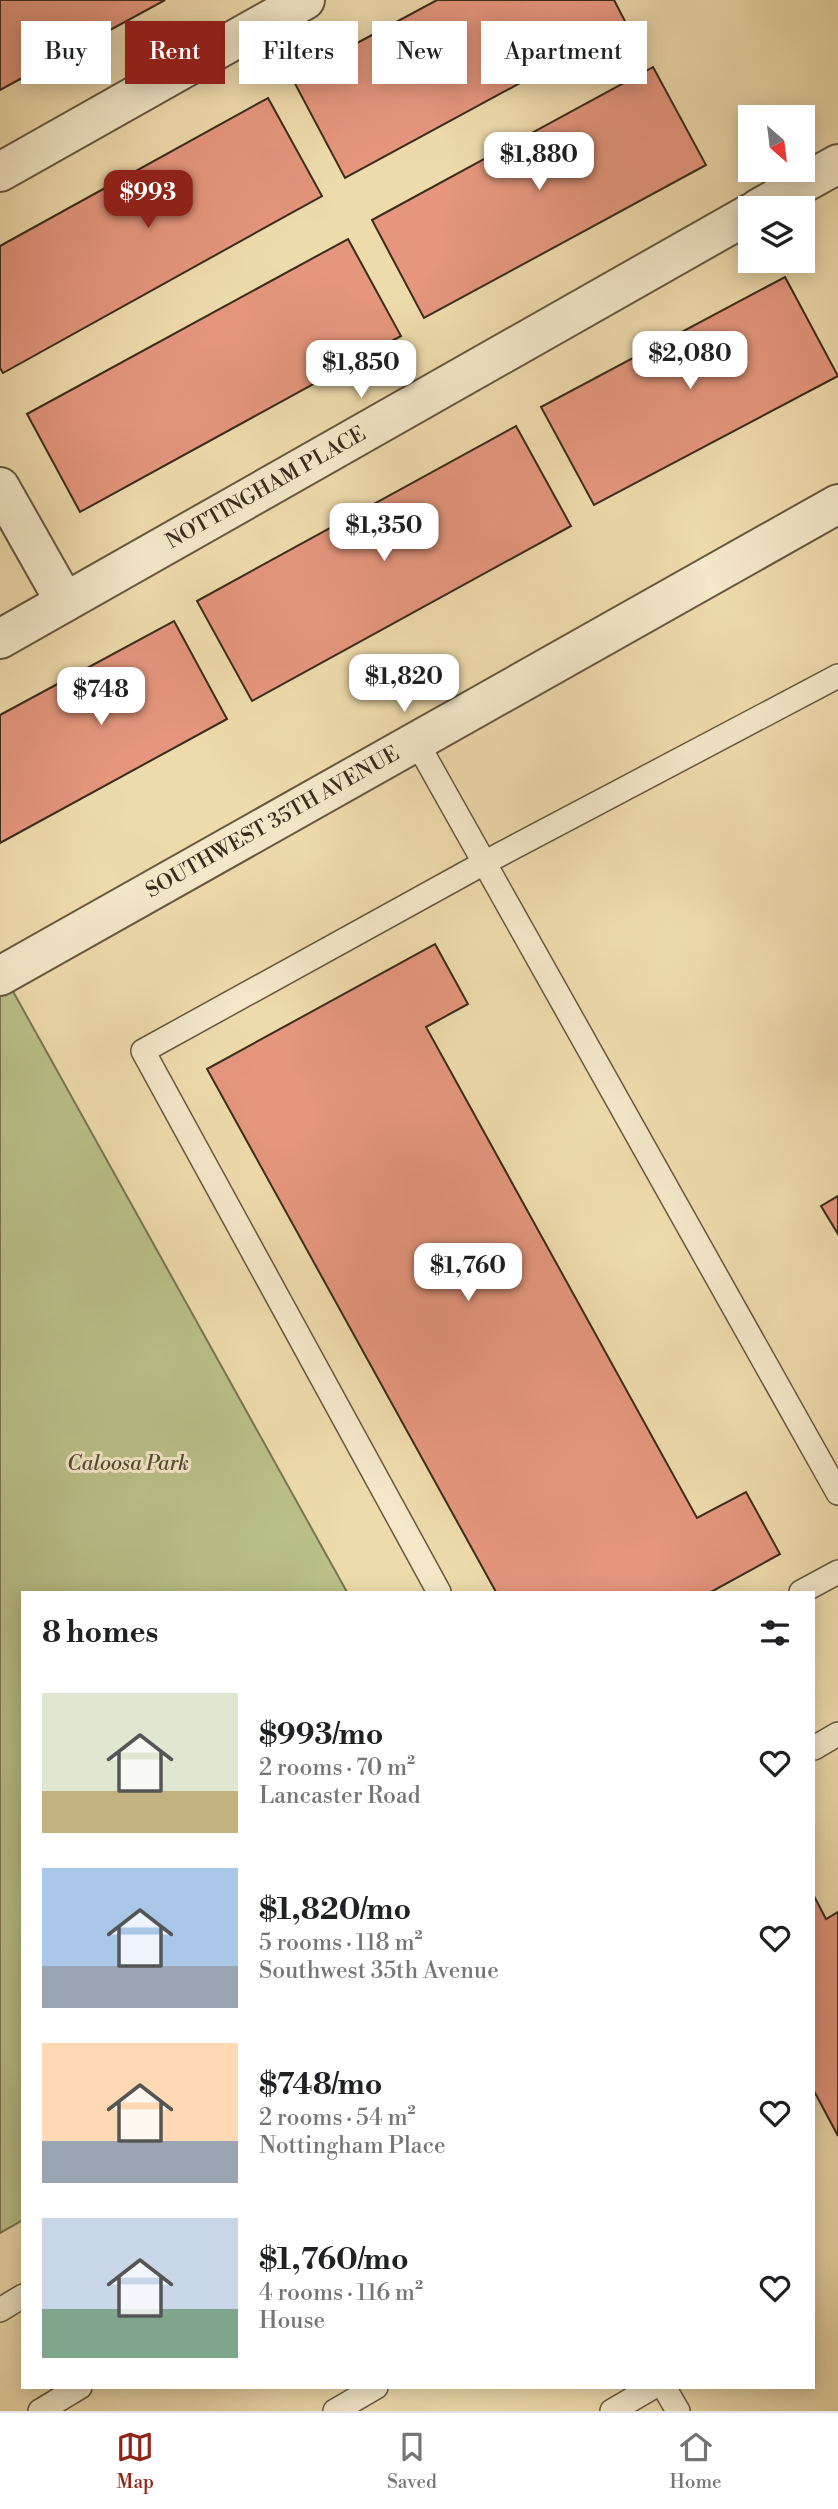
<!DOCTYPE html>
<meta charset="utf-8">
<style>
:root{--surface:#fff;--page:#f2f2f2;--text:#202124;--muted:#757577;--line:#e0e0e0;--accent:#8f2418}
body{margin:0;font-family:"Libre Bodoni",serif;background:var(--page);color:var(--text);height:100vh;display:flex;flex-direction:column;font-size:26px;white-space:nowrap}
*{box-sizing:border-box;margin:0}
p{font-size:23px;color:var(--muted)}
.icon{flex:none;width:38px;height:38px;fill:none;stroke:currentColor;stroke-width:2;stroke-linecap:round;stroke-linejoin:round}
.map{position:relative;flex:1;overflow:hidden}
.panel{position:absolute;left:21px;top:1591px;width:794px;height:798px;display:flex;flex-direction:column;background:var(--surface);border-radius:0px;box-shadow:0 4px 18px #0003}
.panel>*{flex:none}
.hud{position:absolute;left:21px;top:21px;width:796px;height:63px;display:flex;gap:14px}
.needle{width:46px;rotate:152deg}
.buttons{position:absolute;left:738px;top:105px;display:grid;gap:14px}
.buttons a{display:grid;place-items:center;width:77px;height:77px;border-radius:0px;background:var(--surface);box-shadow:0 4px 18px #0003;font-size:35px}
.price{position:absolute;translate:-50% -60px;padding:0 16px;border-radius:14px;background:#fff;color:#222;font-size:23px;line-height:46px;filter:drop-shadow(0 2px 4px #0008)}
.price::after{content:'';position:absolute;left:50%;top:42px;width:21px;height:16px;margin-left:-10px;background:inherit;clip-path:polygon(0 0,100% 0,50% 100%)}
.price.on{background:var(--accent);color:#fff}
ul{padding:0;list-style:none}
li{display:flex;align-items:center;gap:21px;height:175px;padding:0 21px}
li span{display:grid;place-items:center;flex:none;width:196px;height:140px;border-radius:0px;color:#555}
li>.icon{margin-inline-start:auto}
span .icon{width:84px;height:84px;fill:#fffc;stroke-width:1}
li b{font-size:30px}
h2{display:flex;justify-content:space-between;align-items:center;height:84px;padding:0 21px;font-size:30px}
.tag{padding:0 24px;border-radius:0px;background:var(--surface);box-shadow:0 4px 18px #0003;font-size:24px;line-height:63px}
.tag.on{background:var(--accent);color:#fff}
.dock{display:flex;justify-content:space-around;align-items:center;height:98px;border-top:2px solid var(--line);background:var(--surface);font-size:19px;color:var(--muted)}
.dock a{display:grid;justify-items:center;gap:4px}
.dock .on{color:var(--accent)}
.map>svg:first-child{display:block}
</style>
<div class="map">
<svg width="838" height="2411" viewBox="0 0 838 2411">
<rect width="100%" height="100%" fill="#eedbac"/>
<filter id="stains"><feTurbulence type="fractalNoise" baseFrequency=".00286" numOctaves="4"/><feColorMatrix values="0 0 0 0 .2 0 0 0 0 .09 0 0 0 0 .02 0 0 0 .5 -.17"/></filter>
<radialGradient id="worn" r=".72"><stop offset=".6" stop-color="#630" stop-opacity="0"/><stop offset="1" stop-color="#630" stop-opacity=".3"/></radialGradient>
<!-- green -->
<path fill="#bac088" stroke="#7a7652" stroke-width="2" d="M 0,968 L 347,1592 L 23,1592 L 23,2220 L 0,2233 Z"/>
<!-- building -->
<path fill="#e5967d" stroke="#3a2c1c" stroke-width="2" d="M 0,0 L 165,0 L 0,90 Z
M 437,0 L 614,0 L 627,25 L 345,178 L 292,78 Z
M 653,67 L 706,165 L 424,318 L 372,220 Z
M 268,98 L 322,196 L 3,373 L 0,368 L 0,246 Z
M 348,239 L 401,336 L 80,512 L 27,414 Z
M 785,277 L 838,376 L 594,505 L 541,407 Z
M 516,426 L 571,526 L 252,701 L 197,601 Z
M 174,621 L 227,719 L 0,843 L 0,715 Z
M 435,944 L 468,1004 L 426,1027 L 697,1518 L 746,1492 L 780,1554 L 711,1592 L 496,1592 L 207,1069 Z
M 838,1196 L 838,1234 L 821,1206 Z
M 814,1896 L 826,1919 L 838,1912 L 838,2136 L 814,2091 Z"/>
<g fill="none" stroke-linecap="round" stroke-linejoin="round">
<!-- lane casing -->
<g stroke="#675840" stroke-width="26">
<path id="lane" d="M 416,741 L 838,1493
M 439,1592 L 143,1051 L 484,863 L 838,676
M 801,1592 L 838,1572
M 814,1748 L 838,1734
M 0,2310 L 23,2296
M 664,2387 L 678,2411
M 40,2411 L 80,2387
M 335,2411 L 376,2387
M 612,2411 L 653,2387"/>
</g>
<!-- street casing -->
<g stroke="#675840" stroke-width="42">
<g id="street">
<path d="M 0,172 L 305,0"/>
<path d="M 759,208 L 838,164"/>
<path d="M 0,487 L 65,602"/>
<path id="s1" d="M 0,639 L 751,213"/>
<path id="s2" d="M 0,976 L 838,504"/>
</g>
</g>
<!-- lane -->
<use href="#lane" stroke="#f4e8c9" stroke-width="23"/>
<!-- street -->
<use href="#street" stroke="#f4e8c9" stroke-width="38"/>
</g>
<g text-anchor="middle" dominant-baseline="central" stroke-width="6" stroke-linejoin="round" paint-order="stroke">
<!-- street labels -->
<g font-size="21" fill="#3a2c1c" stroke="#f4e8c9">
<text stroke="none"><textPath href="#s1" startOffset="306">NOTTINGHAM PLACE</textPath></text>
<text stroke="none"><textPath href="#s2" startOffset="313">SOUTHWEST 35TH AVENUE</textPath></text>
</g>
<!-- park labels -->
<g font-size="21" font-style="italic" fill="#544a32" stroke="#f4e8c9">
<text x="128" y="1464">Caloosa Park</text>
</g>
</g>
<rect width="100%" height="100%" filter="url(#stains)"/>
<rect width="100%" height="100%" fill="url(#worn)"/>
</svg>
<div class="buttons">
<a><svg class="needle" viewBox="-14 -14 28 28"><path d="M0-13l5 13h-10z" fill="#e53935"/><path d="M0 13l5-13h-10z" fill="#757577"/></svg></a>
<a><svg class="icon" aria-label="layers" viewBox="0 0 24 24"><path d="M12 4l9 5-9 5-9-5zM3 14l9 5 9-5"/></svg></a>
</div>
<b class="price" style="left:539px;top:192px">$1,880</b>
<b class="price on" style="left:148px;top:230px">$993</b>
<b class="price" style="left:690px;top:391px">$2,080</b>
<b class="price" style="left:361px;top:400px">$1,850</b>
<b class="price" style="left:384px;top:563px">$1,350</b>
<b class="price" style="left:404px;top:714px">$1,820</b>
<b class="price" style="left:101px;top:727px">$748</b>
<b class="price" style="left:468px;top:1303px">$1,760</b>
<div class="hud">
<a class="tag">Buy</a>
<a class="tag on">Rent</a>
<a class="tag">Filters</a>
<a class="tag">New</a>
<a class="tag">Apartment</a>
</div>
<section class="panel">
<h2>8 homes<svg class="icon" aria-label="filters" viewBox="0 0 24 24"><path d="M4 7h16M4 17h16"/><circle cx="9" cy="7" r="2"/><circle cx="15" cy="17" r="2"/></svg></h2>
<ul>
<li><span style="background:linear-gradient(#dfe7d0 70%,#c2b280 0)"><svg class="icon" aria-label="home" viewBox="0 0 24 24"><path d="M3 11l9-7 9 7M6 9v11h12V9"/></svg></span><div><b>$993/mo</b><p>2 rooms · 70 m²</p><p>Lancaster Road</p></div><svg class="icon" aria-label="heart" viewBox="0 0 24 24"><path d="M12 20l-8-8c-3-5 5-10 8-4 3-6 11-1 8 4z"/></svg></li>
<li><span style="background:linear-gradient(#a9c7e8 70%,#9aa5b1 0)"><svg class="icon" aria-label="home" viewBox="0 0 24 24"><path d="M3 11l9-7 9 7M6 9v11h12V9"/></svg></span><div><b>$1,820/mo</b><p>5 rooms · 118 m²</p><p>Southwest 35th Avenue</p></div><svg class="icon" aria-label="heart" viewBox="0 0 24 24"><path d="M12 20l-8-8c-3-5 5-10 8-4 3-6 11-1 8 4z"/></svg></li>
<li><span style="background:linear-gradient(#ffd9b3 70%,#9aa5b1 0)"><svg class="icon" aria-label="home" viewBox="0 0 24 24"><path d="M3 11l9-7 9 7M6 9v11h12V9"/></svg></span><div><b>$748/mo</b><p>2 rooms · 54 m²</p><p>Nottingham Place</p></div><svg class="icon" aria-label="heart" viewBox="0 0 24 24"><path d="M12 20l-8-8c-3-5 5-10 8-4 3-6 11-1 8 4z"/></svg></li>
<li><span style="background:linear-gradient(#c9d6e8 65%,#7fa58c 0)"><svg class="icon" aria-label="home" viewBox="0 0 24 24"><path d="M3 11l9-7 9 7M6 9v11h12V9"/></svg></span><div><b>$1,760/mo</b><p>4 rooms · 116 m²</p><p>House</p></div><svg class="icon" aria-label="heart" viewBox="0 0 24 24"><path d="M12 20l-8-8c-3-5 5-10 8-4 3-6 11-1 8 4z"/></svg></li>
</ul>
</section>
</div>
<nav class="dock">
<a class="on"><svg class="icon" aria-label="map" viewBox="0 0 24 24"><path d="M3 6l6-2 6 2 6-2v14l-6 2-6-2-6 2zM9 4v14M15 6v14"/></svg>Map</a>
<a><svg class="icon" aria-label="saved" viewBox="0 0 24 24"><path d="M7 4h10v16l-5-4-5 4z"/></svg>Saved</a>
<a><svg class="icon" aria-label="home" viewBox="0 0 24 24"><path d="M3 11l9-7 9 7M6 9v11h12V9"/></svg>Home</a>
</nav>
